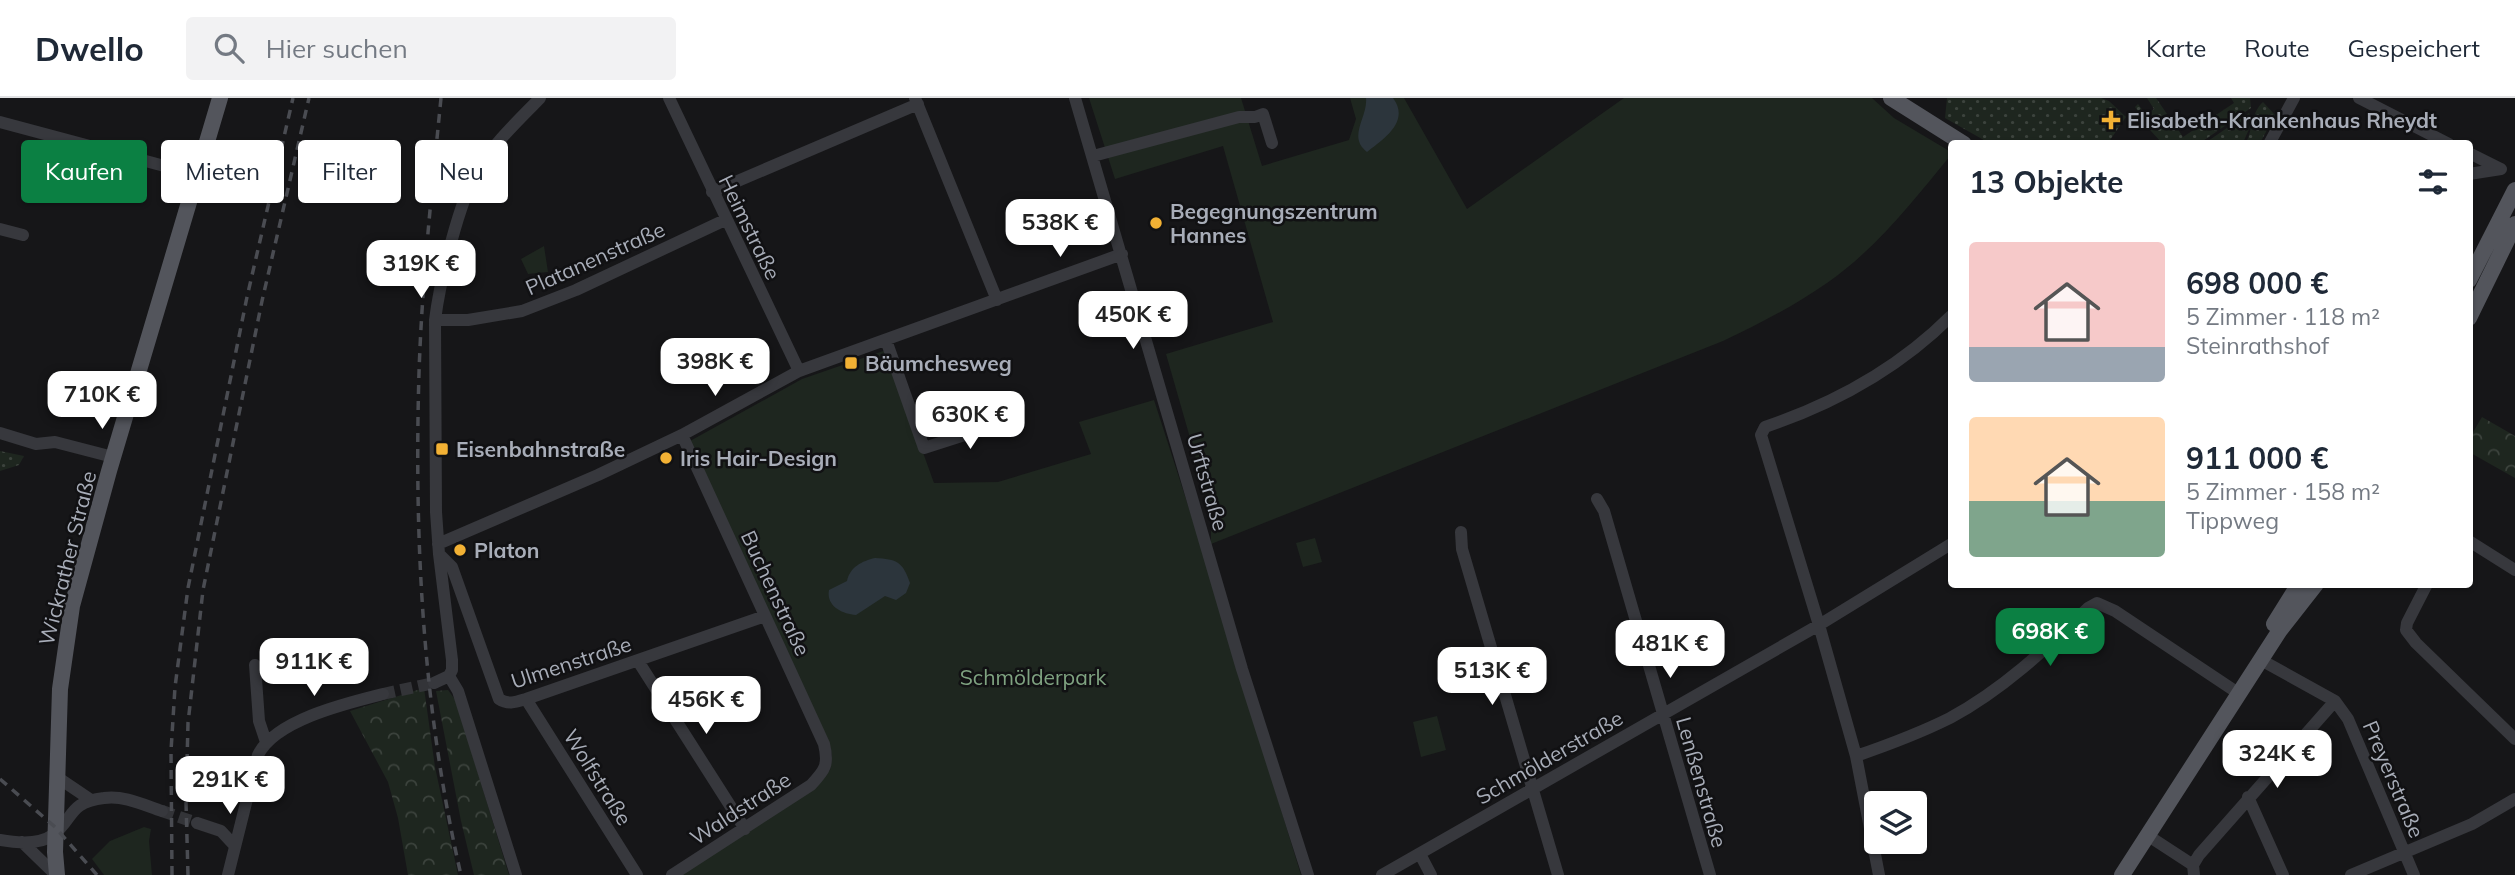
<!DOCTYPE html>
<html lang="de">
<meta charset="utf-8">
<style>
:root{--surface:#fff;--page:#f2f2f3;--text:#1f2937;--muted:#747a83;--line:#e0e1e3;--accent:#0b8043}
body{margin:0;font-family:Mulish,sans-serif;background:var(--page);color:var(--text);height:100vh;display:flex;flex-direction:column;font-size:26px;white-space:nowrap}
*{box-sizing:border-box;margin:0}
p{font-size:23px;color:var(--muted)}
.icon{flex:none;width:38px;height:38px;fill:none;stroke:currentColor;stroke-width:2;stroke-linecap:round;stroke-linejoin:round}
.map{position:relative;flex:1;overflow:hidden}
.panel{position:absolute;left:1948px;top:42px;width:525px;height:448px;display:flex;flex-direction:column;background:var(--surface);border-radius:7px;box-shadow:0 2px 5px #0004}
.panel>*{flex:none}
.top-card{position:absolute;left:21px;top:42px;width:665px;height:63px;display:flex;gap:14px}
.fabs{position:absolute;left:1864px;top:693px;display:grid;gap:14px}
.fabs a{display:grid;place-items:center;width:63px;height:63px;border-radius:7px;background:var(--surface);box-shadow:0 2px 5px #0004;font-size:35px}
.price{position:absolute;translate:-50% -60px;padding:0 16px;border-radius:14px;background:#fff;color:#222;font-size:23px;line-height:46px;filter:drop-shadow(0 2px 4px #0008)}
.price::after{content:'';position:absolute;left:50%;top:42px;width:21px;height:16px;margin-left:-10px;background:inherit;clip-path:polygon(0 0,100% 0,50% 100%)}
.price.on{background:var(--accent);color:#fff}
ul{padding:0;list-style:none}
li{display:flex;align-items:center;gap:21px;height:175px;padding:0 21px}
li span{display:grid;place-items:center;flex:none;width:196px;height:140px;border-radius:7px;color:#555}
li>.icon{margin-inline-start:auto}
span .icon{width:84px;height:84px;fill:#fffc;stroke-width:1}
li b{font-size:30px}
h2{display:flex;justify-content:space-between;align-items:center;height:84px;padding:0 21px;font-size:30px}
.chip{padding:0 24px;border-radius:7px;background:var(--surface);box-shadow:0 2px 5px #0004;font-size:24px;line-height:63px}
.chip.on{background:var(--accent);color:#fff}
header{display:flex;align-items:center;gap:42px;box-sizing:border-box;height:98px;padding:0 35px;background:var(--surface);border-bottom:2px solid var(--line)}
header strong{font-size:33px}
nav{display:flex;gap:38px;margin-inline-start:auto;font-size:24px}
.search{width:490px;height:63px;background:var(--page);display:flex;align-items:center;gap:18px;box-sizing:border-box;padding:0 24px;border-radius:7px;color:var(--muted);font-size:26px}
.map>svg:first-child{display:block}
</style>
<header>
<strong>Dwello</strong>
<div class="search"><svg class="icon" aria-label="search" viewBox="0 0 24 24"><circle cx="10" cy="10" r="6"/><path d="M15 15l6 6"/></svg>Hier suchen</div>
<nav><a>Karte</a><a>Route</a><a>Gespeichert</a></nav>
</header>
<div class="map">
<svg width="2515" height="777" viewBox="0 0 2515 777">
<defs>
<pattern id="grass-dots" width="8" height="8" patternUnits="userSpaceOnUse" patternTransform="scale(1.75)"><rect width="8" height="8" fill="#1e261f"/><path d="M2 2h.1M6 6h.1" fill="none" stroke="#3c433d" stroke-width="1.8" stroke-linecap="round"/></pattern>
<pattern id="forest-crowns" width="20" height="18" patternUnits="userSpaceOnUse" patternTransform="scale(1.75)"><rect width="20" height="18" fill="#1e261f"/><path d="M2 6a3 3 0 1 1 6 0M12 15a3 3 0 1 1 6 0" fill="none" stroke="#3c433d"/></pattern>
</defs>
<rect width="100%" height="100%" fill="#161618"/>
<!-- grass -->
<path fill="url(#grass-dots)" d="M 1947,0 L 2101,0 L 2109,3 L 2126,19 L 2108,45 L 1989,45 L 1945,20 Z
M 2147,0 L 2156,0 L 2167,16 L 2148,28 L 2135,9 L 2138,6 L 2146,17 L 2154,11 Z
M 2231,0 L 2250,0 L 2251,10 L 2200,45 L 2162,45 L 2150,32 L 2169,18 L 2183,39 L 2234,5 Z
M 2263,4 L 2275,17 L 2260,45 L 2246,45 C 2253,31 2251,15 2263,4 Z
M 2249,15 L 2251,18 L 2249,31 L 2243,45 L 2205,45 Z
M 0,353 L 24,358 L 19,367 L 0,373 Z"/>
<!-- forest -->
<path fill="url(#forest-crowns)" d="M 2482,319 L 2515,338 L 2515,380 L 2469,354 L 2469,341 Z
M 424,590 L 435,669 L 458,777 L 408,777 L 398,720 L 388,684 L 350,613 Z
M 448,592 L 456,603 L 509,777 L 474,777 L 461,723 L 436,593 Z"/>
<!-- green -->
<path fill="#1e261f" d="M 1089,0 L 1241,0 L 1262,68 L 1349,42 L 1356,21 L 1350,0 L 1404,0 L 1467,111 L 1624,0 L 1872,0 L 1894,20 L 1951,54 L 1951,57 C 1913,103 1876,151 1827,185 C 1794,208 1759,226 1723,243 L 1211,446 L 1211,413 L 1166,256 L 1273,224 L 1223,48 L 1115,81 Z
M 544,148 L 548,174 L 528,176 L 521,161 Z
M 886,252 L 934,385 L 998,384 L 1091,356 L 1079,324 L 1154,302 L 1196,432 L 1301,777 L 680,777 L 830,672 L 832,658 L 829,644 L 690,343 L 802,281 Z
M 1315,440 L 1322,464 L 1303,469 L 1296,445 Z
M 1437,618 L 1446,652 L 1421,659 L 1413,624 Z
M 144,729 L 151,731 L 149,743 L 152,777 L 104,777 L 92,761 L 110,743 Z"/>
<!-- water -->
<path fill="#2c353c" d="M 1366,0 L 1393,0 C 1411,24 1382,42 1367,54 C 1347,39 1368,19 1366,0 Z
M 875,460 C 897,461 903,464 910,485 L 906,495 L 896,502 L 885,498 L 856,517 C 842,516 826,508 829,492 L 847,483 C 850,469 862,463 875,460 Z"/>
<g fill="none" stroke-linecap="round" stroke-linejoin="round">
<!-- minor-tunnel -->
<path stroke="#333438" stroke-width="12" stroke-dasharray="12 6" stroke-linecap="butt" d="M 383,596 L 434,585
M 162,713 L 197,725"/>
<!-- minor -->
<path stroke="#37383d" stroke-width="12" d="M 669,0 L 799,273
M 915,0 L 997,202
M 1075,0 L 1242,571 L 1308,777
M 2359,0 L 2449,46
M 0,24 L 198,77
M 2269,46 L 2294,0
M 2469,55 L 2501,71
M 1093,58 L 1239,19 L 1255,19 L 1263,16 L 1272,45
M 2469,76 L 2501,71
M 712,94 L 918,6
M 0,131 L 23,137
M 435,222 L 468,222 L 522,213 L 576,192 L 725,122
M 886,242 L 924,350 L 1005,324
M 0,335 L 36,346 L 55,344 L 113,359
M 1597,401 L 1604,413 L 1710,777
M 1461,434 L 1462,451 L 1558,777
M 2469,443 L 2515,472
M 438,446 L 598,377 L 682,337 L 799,273 L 1122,156
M 439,456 L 452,469 L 499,601 C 508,607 516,604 526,601 L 765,518
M 2427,486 L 2407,525 L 2406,532 L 2416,545 L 2515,641
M 2261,562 L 2335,603 L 2348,621 L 2414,777
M 638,563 L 745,731
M 255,567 L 259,623 L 266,644
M 434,585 L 449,578
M 526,601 L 637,777
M 1856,658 C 1888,647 1920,635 1950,620 C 2002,592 2046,551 2088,510 L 2097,505 L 2115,513 L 2232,591
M 57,679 L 91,702
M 2248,699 L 2283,777
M 197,725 L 221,733 L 234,747
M 2147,737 L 2193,767
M 0,742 C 16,745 39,747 53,737 C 74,721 68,704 104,700 C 124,697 144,707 162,713
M 22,744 L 56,777
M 1420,756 L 1431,777
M 228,777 L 258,657 C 275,622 347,605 383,596
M 516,777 L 458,593 L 449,578 L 452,572 L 452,562 L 439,456 L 436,414 L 435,222 C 440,183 459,102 479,70 C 495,44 519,22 540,0
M 672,777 L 811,687 C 825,672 829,667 824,646 L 682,337
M 1382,777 L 1819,527 L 1951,446
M 1879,777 L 1856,658 L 1819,527 L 1761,337 L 1765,329 C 1836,305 1898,271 1951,218
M 2194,777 L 2193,767 L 2199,757 L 2335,603
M 2351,777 L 2472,726 L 2515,701"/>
<!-- major -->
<path stroke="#53555c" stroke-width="16" d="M 1891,0 L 1964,46
M 2469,182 L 2515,92
M 2469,220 L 2515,126
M 2274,526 L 2299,486
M 57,777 L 55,754 L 60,591 L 72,508 L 109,373 L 220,0
M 2122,777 L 2280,532 L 2316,486"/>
<!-- rail -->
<path stroke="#4a4c52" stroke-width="3.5" stroke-dasharray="9 7" stroke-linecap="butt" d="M 441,0 C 432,92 422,183 419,275 C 414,444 423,613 461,777
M 0,681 L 55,729 L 97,777
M 172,777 L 171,653 L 175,589 L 188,490 L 247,199 L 293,0
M 188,777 L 186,704 L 188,625 L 203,492 L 262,203 L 309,0"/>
</g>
<!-- markers -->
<g fill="#f2b134" stroke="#111113" stroke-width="2.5">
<path d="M2107.5 11.5h7v7h7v7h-7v7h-7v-7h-7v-7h7z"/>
<circle cx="1156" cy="125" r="7"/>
<rect x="844" y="258" width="14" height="14" rx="3.5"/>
<rect x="435" y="344" width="14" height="14" rx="3.5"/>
<circle cx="666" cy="360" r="7"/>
<circle cx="460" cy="452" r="7"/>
</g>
<g text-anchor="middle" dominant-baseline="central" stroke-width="5" stroke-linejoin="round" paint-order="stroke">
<!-- poi labels -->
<g font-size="21" font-weight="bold" fill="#a8adb8" stroke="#111113" text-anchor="start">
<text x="2127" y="22">Elisabeth-Krankenhaus Rheydt</text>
<text x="1170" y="113">Begegnungszentrum<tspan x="1170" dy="24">Hannes</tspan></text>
<text x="865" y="265">Bäumchesweg</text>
<text x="456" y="351">Eisenbahnstraße</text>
<text x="680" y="360">Iris Hair-Design</text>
<text x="474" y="452">Platon</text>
</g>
<!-- street labels -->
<g font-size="21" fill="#a8adb8" stroke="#111113">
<text transform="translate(750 129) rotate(64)">Heimstraße</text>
<text transform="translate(595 160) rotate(-24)">Platanenstraße</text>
<text transform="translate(1208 384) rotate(74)">Urftstraße</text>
<text transform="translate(67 460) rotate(-76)">Wickrather Straße</text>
<text transform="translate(776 495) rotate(65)">Buchenstraße</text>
<text transform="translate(571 564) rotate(-18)">Ulmenstraße</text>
<text transform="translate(1549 659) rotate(-30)">Schmölderstraße</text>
<text transform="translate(598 679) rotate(58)">Wolfstraße</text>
<text transform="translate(2394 681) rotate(67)">Preyerstraße</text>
<text transform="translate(1702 684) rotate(74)">Lenßenstraße</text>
<text transform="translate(740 710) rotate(-33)">Waldstraße</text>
</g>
<!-- park labels -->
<g font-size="21" fill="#7fa381" stroke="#111113">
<text x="1033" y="579">Schmölderpark</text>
</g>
</g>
</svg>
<div class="fabs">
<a><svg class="icon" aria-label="layers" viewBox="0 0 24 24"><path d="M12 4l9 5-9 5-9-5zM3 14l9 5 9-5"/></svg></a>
</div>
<b class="price" style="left:1060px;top:161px">538K €</b>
<b class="price" style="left:421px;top:202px">319K €</b>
<b class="price" style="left:1133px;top:253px">450K €</b>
<b class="price" style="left:715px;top:300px">398K €</b>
<b class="price" style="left:102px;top:333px">710K €</b>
<b class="price" style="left:970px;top:353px">630K €</b>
<b class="price on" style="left:2050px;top:570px">698K €</b>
<b class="price" style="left:1670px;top:582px">481K €</b>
<b class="price" style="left:314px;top:600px">911K €</b>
<b class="price" style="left:1492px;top:609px">513K €</b>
<b class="price" style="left:706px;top:638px">456K €</b>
<b class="price" style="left:2277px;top:692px">324K €</b>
<b class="price" style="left:230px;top:718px">291K €</b>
<div class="top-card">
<a class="chip on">Kaufen</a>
<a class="chip">Mieten</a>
<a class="chip">Filter</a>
<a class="chip">Neu</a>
</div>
<section class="panel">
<h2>13 Objekte<svg class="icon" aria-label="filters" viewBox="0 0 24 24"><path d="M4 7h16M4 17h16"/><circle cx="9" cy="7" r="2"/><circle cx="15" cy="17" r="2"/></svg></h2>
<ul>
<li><span style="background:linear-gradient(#f6c9c9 75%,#9aa5b1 0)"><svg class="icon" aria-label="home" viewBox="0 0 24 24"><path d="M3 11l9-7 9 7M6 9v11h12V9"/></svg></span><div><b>698 000 €</b><p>5 Zimmer · 118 m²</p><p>Steinrathshof</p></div></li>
<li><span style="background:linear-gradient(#ffd9b3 60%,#7fa58c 0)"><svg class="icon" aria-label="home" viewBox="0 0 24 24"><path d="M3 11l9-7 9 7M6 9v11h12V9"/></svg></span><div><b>911 000 €</b><p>5 Zimmer · 158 m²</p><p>Tippweg</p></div></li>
</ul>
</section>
</div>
